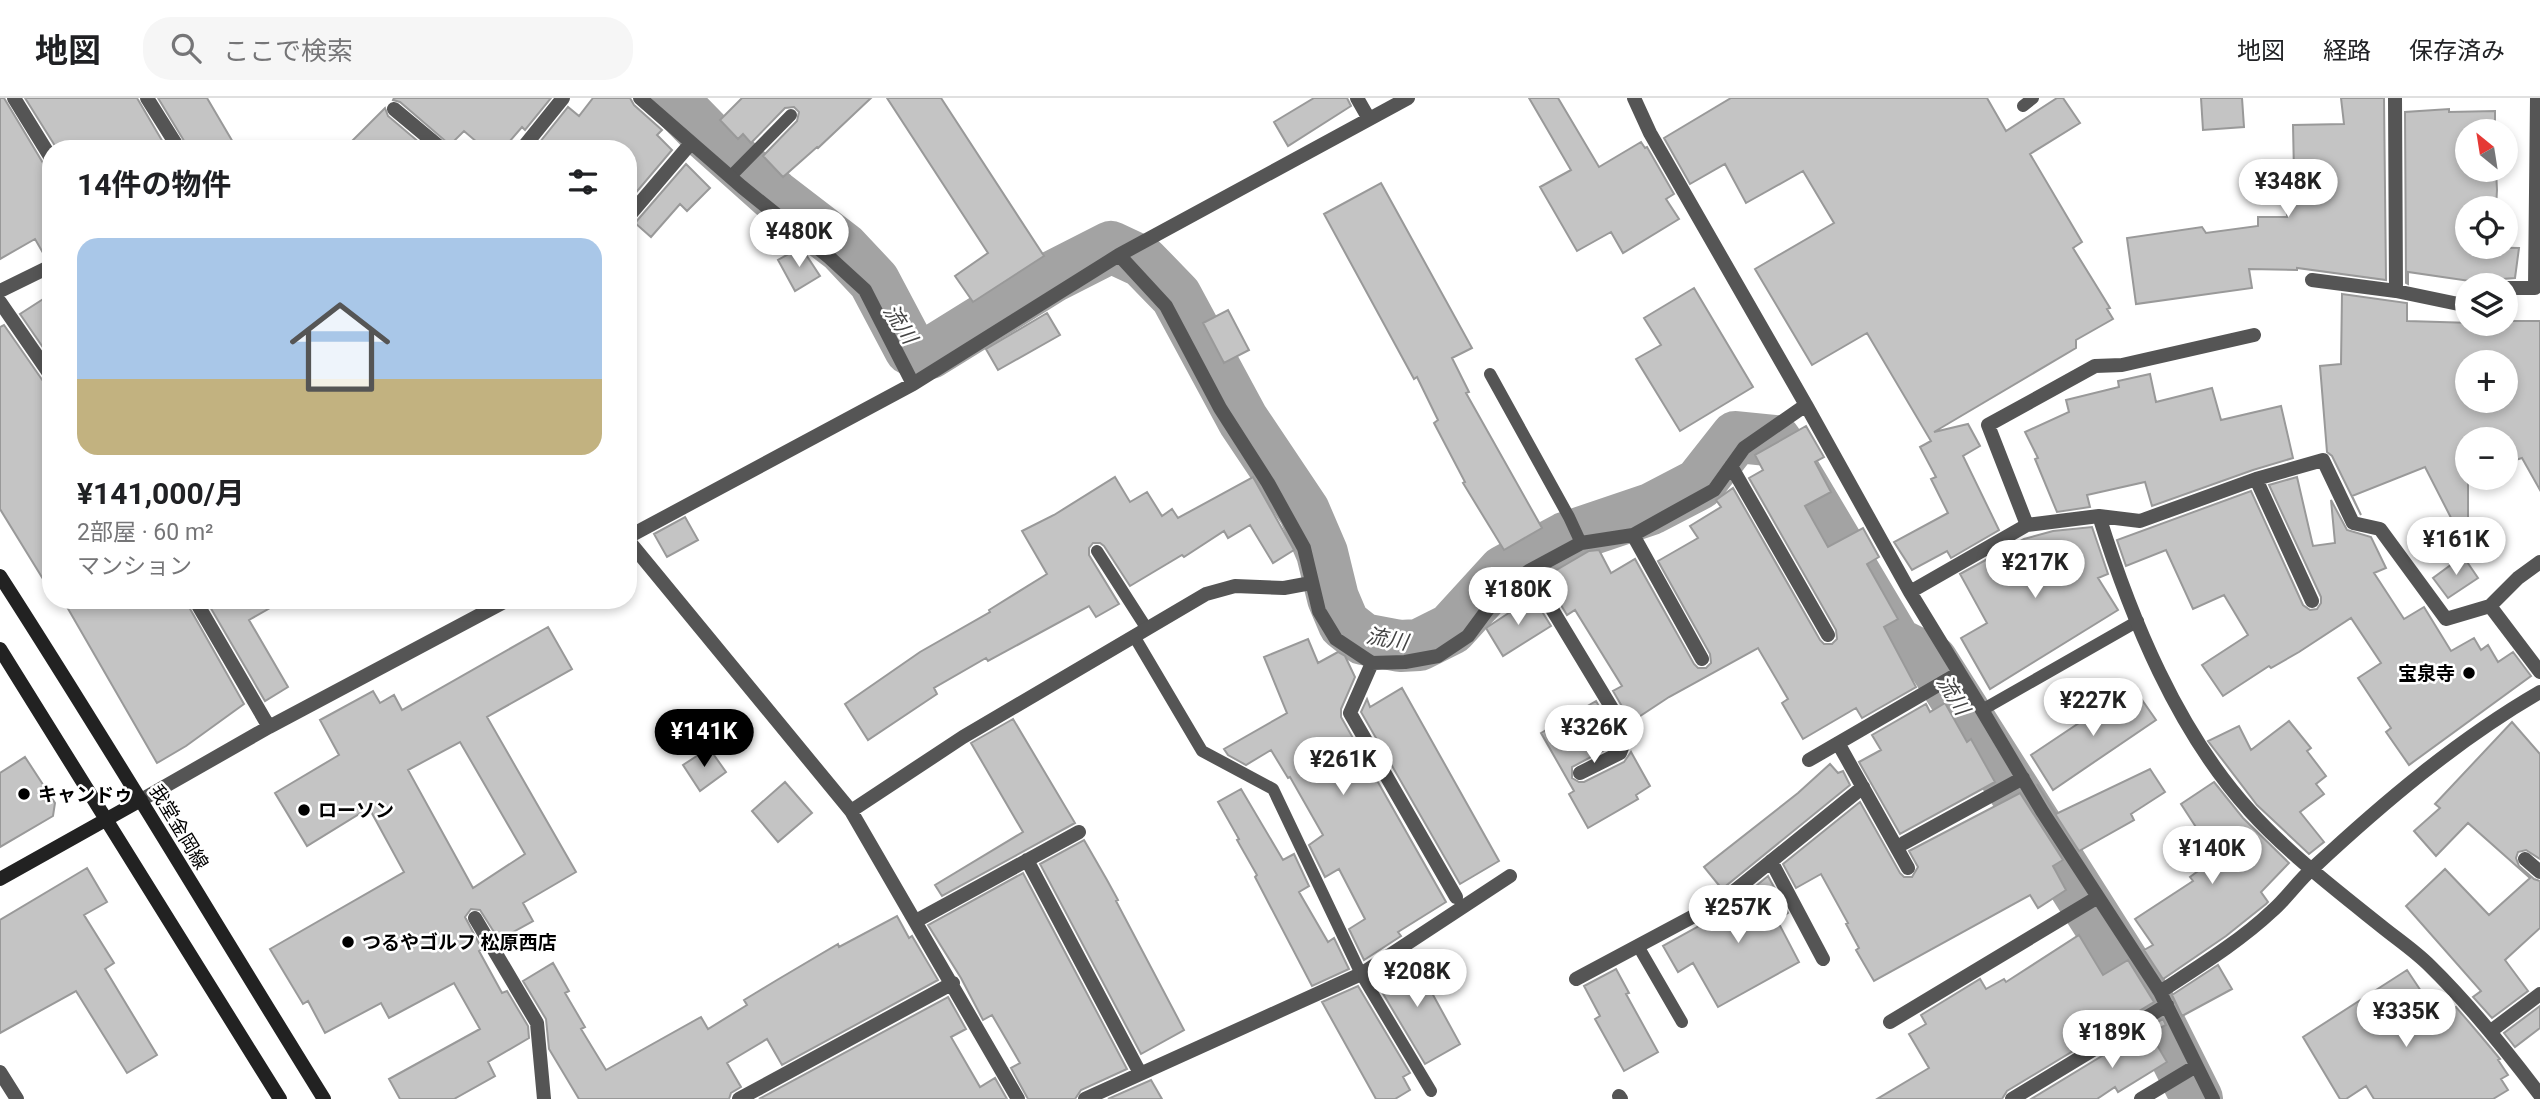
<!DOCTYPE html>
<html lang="ja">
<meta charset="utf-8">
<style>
:root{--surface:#fff;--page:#f6f6f6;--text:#202124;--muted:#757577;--line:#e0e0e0;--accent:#000}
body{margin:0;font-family:Roboto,"Noto Sans JP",sans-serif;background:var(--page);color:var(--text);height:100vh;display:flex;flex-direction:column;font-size:26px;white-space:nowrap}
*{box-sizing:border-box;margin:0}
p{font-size:23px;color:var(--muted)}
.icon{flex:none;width:38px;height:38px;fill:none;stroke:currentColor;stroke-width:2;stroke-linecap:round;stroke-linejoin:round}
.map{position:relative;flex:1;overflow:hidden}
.panel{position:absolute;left:42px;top:42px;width:595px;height:469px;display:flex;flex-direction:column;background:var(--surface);border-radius:28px;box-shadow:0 4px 10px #0003}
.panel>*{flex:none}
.needle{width:46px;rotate:330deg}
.controls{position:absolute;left:2455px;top:21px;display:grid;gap:14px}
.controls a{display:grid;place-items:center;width:63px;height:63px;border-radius:50%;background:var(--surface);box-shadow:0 4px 10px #0003;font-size:35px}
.price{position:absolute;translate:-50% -60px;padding:0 16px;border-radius:24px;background:#fff;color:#222;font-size:23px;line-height:46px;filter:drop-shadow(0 2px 4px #0008)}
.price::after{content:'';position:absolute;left:50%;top:42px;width:21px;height:16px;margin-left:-10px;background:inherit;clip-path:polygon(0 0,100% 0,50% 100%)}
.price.on{background:var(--accent);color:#fff}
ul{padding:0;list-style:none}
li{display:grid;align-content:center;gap:14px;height:371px;padding:0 35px}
li span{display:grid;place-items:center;height:217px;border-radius:21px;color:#555}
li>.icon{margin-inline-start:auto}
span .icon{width:126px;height:126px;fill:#fffc;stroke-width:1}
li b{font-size:30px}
h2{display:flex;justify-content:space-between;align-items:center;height:84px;padding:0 35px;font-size:30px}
header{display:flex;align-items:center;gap:42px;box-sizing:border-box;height:98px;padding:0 35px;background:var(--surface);border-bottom:2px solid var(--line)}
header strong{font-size:33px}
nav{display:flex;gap:38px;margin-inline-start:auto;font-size:24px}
.search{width:490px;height:63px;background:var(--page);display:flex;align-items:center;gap:18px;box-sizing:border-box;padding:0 24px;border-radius:28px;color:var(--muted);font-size:26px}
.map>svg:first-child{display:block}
</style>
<header>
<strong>地図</strong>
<div class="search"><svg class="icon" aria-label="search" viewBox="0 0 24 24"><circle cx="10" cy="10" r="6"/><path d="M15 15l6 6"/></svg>ここで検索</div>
<nav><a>地図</a><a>経路</a><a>保存済み</a></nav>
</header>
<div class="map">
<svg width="2540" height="1001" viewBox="0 0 2540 1001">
<rect width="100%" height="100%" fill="#fff"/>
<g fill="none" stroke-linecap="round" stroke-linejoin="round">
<!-- river -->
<path stroke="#a3a3a3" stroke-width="52" d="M 671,0 L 708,38 L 774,97 L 843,150 L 874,183 L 910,251 L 930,255 L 1054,178 L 1111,149 L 1143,164 L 1176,198 L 1243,322 L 1304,413 L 1322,455 L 1333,500 L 1344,526 L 1363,541 L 1400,548 L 1419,547 L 1451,531 L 1504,473 L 1565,440 L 1651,411 L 1699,386 L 1736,339 L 1776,343 L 1896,545 L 1932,563 L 2149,905 L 2197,1001"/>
</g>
<!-- building -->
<path fill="#c4c4c4" stroke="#999" stroke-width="2" fill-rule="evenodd" d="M 0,0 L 4,0 L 43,65 L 51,70 L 51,158 L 46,160 L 35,141 L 0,161 Z
M 25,0 L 137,0 L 167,51 L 57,51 Z
M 158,0 L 207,0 L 237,51 L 189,51 Z
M 394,0 L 551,0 L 525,32 L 522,29 L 503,51 L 485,51 L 464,33 L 450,47 L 400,4 L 393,2 Z
M 593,0 L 630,0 L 634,7 L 662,32 L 657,37 L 672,52 L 628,104 L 628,51 L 547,51 L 540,44 L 568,9 L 579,18 Z
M 742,0 L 871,0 L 818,50 L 817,49 L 783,79 L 763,58 L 797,23 L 799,14 L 794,9 L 785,10 L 751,45 L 743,36 L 738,41 L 720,22 Z
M 887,0 L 941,0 L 1044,158 L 973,204 L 955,178 L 988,155 Z
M 1314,0 L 1347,0 L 1351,8 L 1288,48 L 1274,24 Z
M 1529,0 L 1558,0 L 1599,69 L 1641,44 L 1645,50 L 1647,49 L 1674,96 L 1666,101 L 1679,121 L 1623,155 L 1611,134 L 1577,153 L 1540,89 L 1571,72 Z
M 1731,0 L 1987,0 L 2006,33 L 2057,0 L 2063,0 L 2080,25 L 2030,56 L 2082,144 L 2073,150 L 2110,210 L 2107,211 L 2113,221 L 2076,242 L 2076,250 L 1934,334 L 1968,326 L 1980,348 L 1963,358 L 1999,432 L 1951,460 L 1947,453 L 1912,472 L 1894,444 L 1948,415 L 1931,381 L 1936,379 L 1920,349 L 1931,343 L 1867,235 L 1812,267 L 1755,171 L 1834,125 L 1803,73 L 1746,105 L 1725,66 L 1690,86 L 1664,40 Z
M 2201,0 L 2242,0 L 2244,29 L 2203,32 Z
M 2341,0 L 2384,0 L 2386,182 L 2297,170 L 2297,172 L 2249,171 L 2252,190 L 2136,206 L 2127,140 L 2202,129 L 2206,135 L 2258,128 L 2258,119 L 2287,119 L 2286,77 L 2294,76 L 2293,27 L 2344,26 Z
M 385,10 L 388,18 L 427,51 L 344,51 Z
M 2449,11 L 2449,14 L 2495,13 L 2495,33 L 2468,33 L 2468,72 L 2496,72 L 2497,92 L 2496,110 L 2468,110 L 2468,149 L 2519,150 L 2515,180 L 2502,181 L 2497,187 L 2408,174 L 2408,186 L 2406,185 L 2405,14 Z
M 686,66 L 710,90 L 687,113 L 680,106 L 651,139 L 635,125 Z
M 1381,85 L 1472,250 L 1452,260 L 1469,294 L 1466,295 L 1542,430 L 1504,452 L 1463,385 L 1465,384 L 1434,325 L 1438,322 L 1417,279 L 1414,281 L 1324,116 Z
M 801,149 L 820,178 L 795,193 L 778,162 Z
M 1694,190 L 1753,289 L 1680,333 L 1636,261 L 1661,247 L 1644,220 Z
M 51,196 L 51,261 L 20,216 Z
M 2342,196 L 2407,205 L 2407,223 L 2506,226 L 2506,223 L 2540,223 L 2540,392 L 2522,360 L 2506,365 L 2506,341 L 2468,341 L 2468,453 L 2425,369 L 2352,398 L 2361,417 L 2332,358 L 2327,354 L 2320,268 L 2341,266 ZM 2468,264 L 2506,264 L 2506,303 L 2468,303 Z
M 1228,212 L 1249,252 L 1224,265 L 1203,225 Z
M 1047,215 L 1060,237 L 998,272 L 986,251 Z
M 4,227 L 43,283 L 51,287 L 51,494 L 0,411 L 0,229 Z
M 2150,276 L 2156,304 L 2212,290 L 2221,322 L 2281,308 L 2293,360 L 2253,372 L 2152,408 L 2145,384 L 2087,397 L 2090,409 L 2057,414 L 2035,361 L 2038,360 L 2025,334 L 2069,314 L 2066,302 L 2119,289 L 2118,283 Z
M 1806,328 L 1824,359 L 1815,364 L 1831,394 L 1805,408 L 1828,449 L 1863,430 L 1879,459 L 1867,466 L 1898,521 L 1884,529 L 1916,589 L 1862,620 L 1856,610 L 1803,641 L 1782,605 L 1788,601 L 1758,550 L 1669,599 L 1631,624 L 1613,593 L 1622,588 L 1575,512 L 1567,517 L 1550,489 L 1559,483 L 1553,474 L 1589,453 L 1599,452 L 1611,475 L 1635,461 L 1694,566 L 1698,570 L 1706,570 L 1711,565 L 1710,556 L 1658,463 L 1698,440 L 1690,428 L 1721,409 L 1716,402 L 1733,390 L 1820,542 L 1824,546 L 1832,546 L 1837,541 L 1836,532 L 1749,380 L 1763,372 L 1755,357 Z
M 1115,379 L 1130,404 L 1147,394 L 1162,418 L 1172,411 L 1178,420 L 1253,379 L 1294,452 L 1273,465 L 1250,427 L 1228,440 L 1224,433 L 1184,459 L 1182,457 L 1130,488 L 1104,448 L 1100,445 L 1093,445 L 1089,450 L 1089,457 L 1119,506 L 1096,519 L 1089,508 L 988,563 L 986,560 L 934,590 L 937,596 L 868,642 L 845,606 L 920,554 L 990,514 L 989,512 L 1047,476 L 1022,433 L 1054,417 Z
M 2297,379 L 2313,448 L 2335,445 L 2331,402 L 2347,432 L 2371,439 L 2386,470 L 2374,475 L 2404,521 L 2424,509 L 2451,553 L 2474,540 L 2481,552 L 2488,547 L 2498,564 L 2513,554 L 2531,578 L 2409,667 L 2386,634 L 2391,630 L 2358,580 L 2381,565 L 2351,520 L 2299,554 L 2271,570 L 2269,568 L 2223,598 L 2202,567 L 2248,537 L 2224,497 L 2193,511 L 2166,452 L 2126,468 L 2117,442 L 2251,393 L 2303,507 L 2310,512 L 2317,511 L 2321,505 L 2321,499 L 2269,387 Z
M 685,419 L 698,442 L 667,459 L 654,436 Z
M 2092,429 L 2108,476 L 2098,480 L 2118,512 L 1990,591 L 1961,540 L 1987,525 L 1960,476 L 2024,441 L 2053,433 Z
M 2463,458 L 2478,480 L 2448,500 L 2433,480 Z
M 1533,499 L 1551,528 L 1503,558 L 1486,530 Z
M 63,502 L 185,502 L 244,606 L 186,648 L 157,665 Z
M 206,502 L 284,502 L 249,522 L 288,589 L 265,603 Z
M 548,529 L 572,571 L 487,619 L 576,774 L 523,805 L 533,823 L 499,842 L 480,812 L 471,811 L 465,819 L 482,851 L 479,853 L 502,895 L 507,893 L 528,928 L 529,940 L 488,964 L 495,978 L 454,1001 L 400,1001 L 389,981 L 480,931 L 454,885 L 389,920 L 381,905 L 325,935 L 308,903 L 303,906 L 270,851 L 404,774 L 369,710 L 307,748 L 275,695 L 339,657 L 320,622 L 373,593 L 380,605 L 394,597 L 402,612 ZM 460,644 L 525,756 L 473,790 L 408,672 Z
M 1308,541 L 1318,565 L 1338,554 L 1345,558 L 1355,579 L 1341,611 L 1341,619 L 1446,804 L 1398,834 L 1401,838 L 1364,862 L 1349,831 L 1365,821 L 1339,771 L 1325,779 L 1309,747 L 1323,737 L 1290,679 L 1288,680 L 1271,652 L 1246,667 L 1228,657 L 1224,651 L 1287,615 L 1264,559 Z
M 2133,589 L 2156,622 L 2053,692 L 2031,657 Z
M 1402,590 L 1499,763 L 1460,786 L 1361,614 L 1367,601 L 1370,609 Z
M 1596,603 L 1616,638 L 1612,648 L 1572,669 L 1572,680 L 1579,684 L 1584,684 L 1624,664 L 1631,654 L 1650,688 L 1636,697 L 1638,701 L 1588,730 L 1569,696 L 1574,693 L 1541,635 Z
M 1945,605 L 1967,644 L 1971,641 L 1995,684 L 1900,736 L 1859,664 L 1881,652 L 1872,637 L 1926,606 L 1930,614 Z
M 1013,621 L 1075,725 L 942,798 L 935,787 L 1023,734 L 971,645 Z
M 2289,623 L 2311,650 L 2307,653 L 2326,678 L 2316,686 L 2324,696 L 2300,714 L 2324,744 L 2309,756 L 2257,707 L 2208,643 L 2239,628 L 2251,652 Z
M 2512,624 L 2540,656 L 2540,761 L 2526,752 L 2518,754 L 2516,760 L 2519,768 L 2534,781 L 2540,783 L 2540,830 L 2505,862 L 2528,893 L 2492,920 L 2473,899 L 2481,893 L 2406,808 L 2445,771 L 2489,817 L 2530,780 L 2468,725 L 2436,758 L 2414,733 L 2440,710 L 2435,706 Z
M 709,650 L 726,674 L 700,693 L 683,667 Z
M 25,659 L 55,705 L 53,718 L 0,749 L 0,675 Z
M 1830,666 L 1838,675 L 1843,673 L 1850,687 L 1722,791 L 1704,769 L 1798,695 Z
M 2150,671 L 2165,694 L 2131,716 L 2134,722 L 2079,753 L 2050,708 L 2037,686 L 2056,716 Z
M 785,684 L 812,715 L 778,744 L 752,713 Z
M 2214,684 L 2243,720 L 2289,765 L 2261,794 L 2268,804 L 2266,806 L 2226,838 L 2163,881 L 2144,852 L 2153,847 L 2135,821 L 2193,783 L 2190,779 L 2216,760 L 2181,706 Z
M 1241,691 L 1283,762 L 1294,756 L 1309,788 L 1299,794 L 1328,844 L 1334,840 L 1349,871 L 1312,888 L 1255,779 L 1257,777 L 1237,742 L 1239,741 L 1218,704 Z
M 2020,695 L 2063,762 L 2053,768 L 2066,792 L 2038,810 L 2030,797 L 1874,883 L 1856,852 L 1859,850 L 1846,826 L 1848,825 L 1821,776 L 1796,790 L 1783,766 L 1860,704 L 1900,775 L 1904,779 L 1912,779 L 1918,769 L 1909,753 Z
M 1084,742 L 1107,782 L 1118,802 L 1116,803 L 1184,932 L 1141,956 L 1040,766 Z
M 87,770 L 107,804 L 84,817 L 114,865 L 105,871 L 157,957 L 127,975 L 76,893 L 0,935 L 0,822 Z
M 1023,775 L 1127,971 L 1081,992 L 1075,1001 L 1028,1001 L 1011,970 L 1020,965 L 992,917 L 983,922 L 961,880 L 928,827 Z
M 1768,778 L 1788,815 L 1777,822 L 1799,864 L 1718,909 L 1693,865 L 1678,874 L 1663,848 L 1735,808 L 1734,806 Z
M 897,818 L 909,840 L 912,838 L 938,882 L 782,967 L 767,941 L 727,965 L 741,989 L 731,995 L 729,1001 L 579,1001 L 549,951 L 546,921 L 523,883 L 553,865 L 569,893 L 565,895 L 585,929 L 581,931 L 606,972 L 701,919 L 708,931 L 747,907 L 744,902 L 777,882 L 838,846 L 839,849 Z
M 2079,837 L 2103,877 L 2128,862 L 2154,904 L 2007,993 L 2002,1001 L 1877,1001 L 1929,970 L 1909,936 L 1926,926 L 1921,917 L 1980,881 L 1986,891 L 2004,881 L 2006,884 Z
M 1410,855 L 1460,946 L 1425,966 L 1373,879 Z
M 2218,867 L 2232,891 L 2182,918 L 2172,897 Z
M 1616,871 L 1629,895 L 1626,896 L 1658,954 L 1624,973 L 1595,921 L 1600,918 L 1584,888 Z
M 2407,872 L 2439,920 L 2456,909 L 2480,937 L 2500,961 L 2498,962 L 2508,977 L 2501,981 L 2508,992 L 2493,1001 L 2374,1001 L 2366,988 L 2346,1001 L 2340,1001 L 2303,939 Z
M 1358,888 L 1410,975 L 1403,979 L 1410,992 L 1395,1001 L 1376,1001 L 1322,904 Z
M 948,899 L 966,931 L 951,939 L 980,989 L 995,980 L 1007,1001 L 759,1001 Z
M 2540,908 L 2540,930 L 2515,949 L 2504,935 Z
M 2163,921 L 2166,927 L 2150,935 L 2167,964 L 2118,994 L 2115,989 L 2097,1001 L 2031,1001 Z
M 1151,982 L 1162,1001 L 1108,1001 Z"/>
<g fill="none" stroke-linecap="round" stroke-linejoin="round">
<!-- lane -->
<path stroke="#555" stroke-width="12" d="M 2023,8 L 2033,0
M 730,79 L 791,17
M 1490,276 L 1569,419 L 1581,445
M 1097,453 L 1147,531
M 1134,538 L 1202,653 L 1273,691 L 1361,876 L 1431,993
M 1982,612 L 2138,523
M 1638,848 L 1682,924"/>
<!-- street -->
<path stroke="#555" stroke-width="14" d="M 14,0 L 51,60
M 147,0 L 179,51
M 1357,0 L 1369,21
M 1634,0 L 1650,35 L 1806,307
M 2395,0 L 2396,193
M 394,11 L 442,51
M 522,51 L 563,0
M 628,119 L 691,45
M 1119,157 L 1166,208 L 1220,310 L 1268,385 L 1304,450 L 1319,513 L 1336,541 L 1372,565 L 1405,564 L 1438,558 L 1468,538 L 1502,492 L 1529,473 L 1581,445 L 1633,437 L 1714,392 L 1744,350 L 1806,307 L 1910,494 L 1982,612 L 2042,713 L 2160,894 L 2213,1001
M 2312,182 L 2396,193 L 2468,208
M 2506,190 L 2535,190 L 2537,0
M 0,193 L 51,168
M 0,204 L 51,278
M 913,286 L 1119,157 L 1408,0
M 1731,368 L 1828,537
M 2256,381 L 2312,503
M 2099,418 C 2131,520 2177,633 2250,713 C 2289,756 2336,792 2381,828 C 2397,841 2415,853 2430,868 C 2471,908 2506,952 2540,997
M 2027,427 L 1988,327 L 2095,268 L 2122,267 L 2254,237
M 1633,437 L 1702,561
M 628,439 L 913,286 L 865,192 L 829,159 L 742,89 L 640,0
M 628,442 L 851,713 L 1018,1001
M 1529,473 L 1625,632 L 1626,639 L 1620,655 L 1580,675
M 1910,494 L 2027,427 L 2099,418 L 2140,423 L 2256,381 L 2323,362 L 2353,425 L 2380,431 L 2446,521 L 2490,508 L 2540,574
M 195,502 L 269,629
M 2490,508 L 2518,480 L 2540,464
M 1372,565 L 1350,615 L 1456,799
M 1838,645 L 1908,770
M 1809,662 L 1959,575
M 141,702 L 269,629 L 508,502
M 851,713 L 963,639 L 1206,496 L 1235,488 L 1284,490 L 1311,485
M 1904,745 L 2023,680
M 2525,761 L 2540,774
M 1027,762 L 1140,975
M 1771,763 L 1823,861
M 475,820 L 537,925 L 544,1001
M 916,823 L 1079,734
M 1576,881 L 1722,803 L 1863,689
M 2160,894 C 2198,869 2239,844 2272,813 C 2287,800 2298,783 2313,770 C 2383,705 2457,642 2540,594
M 1890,924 L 2098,799
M 2491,933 L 2540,896
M 0,974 L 17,1001
M 1619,998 L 1621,1001
M 739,1001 L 953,885
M 1085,1001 L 1361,876 L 1510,778
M 2012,1001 L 2167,907
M 2141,1001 L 2196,968"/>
<!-- secondary -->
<path stroke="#222" stroke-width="14" d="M 0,478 C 111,650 216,827 324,1001
M 0,551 L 280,1001
M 0,781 L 141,702"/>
</g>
<!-- markers -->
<g fill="#000" stroke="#fff" stroke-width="2.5">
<circle cx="2469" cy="575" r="7"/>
<circle cx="24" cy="696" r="7"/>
<circle cx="304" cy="712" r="7"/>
<circle cx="348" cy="844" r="7"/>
</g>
<g text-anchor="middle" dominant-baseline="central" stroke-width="5" stroke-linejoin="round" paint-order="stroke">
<!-- poi labels -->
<g font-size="19" font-weight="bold" fill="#000" stroke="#fff" text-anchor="start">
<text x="2455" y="575" text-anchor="end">宝泉寺</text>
<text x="38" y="696">キャンドゥ</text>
<text x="318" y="712">ローソン</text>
<text x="362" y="844">つるやゴルフ 松原西店</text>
</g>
<!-- street labels -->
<g font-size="19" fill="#000" stroke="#fff">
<text transform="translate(179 729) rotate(59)">我堂金岡線</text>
</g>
<!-- water labels -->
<g font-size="21" font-style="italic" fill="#444" stroke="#fff">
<text transform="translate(900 226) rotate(57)">流川</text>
<text transform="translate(1387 541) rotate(10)">流川</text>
<text transform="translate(1953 597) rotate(58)">流川</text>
</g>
</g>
</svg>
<div class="controls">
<a><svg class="needle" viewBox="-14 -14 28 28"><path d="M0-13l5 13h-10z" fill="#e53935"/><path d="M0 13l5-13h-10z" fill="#757577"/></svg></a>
<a><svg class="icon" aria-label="locate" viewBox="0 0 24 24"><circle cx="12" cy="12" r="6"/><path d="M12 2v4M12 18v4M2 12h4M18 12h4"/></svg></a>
<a><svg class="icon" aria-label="layers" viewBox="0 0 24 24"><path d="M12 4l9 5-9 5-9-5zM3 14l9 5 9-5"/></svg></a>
<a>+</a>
<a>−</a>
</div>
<b class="price" style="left:2288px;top:121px">¥348K</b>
<b class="price" style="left:799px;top:171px">¥480K</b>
<b class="price" style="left:2456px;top:479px">¥161K</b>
<b class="price" style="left:2035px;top:502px">¥217K</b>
<b class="price" style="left:1518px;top:529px">¥180K</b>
<b class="price" style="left:2093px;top:640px">¥227K</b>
<b class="price" style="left:1594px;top:667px">¥326K</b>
<b class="price on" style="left:704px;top:671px">¥141K</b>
<b class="price" style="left:1343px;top:699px">¥261K</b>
<b class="price" style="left:2212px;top:788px">¥140K</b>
<b class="price" style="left:1738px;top:847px">¥257K</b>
<b class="price" style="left:1417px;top:911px">¥208K</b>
<b class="price" style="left:2406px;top:951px">¥335K</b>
<b class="price" style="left:2112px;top:972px">¥189K</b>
<section class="panel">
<h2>14件の物件<svg class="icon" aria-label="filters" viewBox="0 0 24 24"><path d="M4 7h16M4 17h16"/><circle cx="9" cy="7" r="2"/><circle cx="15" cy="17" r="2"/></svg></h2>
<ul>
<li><span style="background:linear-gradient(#a9c7e8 65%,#c2b280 0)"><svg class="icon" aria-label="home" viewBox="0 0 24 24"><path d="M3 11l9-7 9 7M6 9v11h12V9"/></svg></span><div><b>¥141,000/月</b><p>2部屋 · 60 m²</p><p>マンション</p></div></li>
</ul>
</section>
</div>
